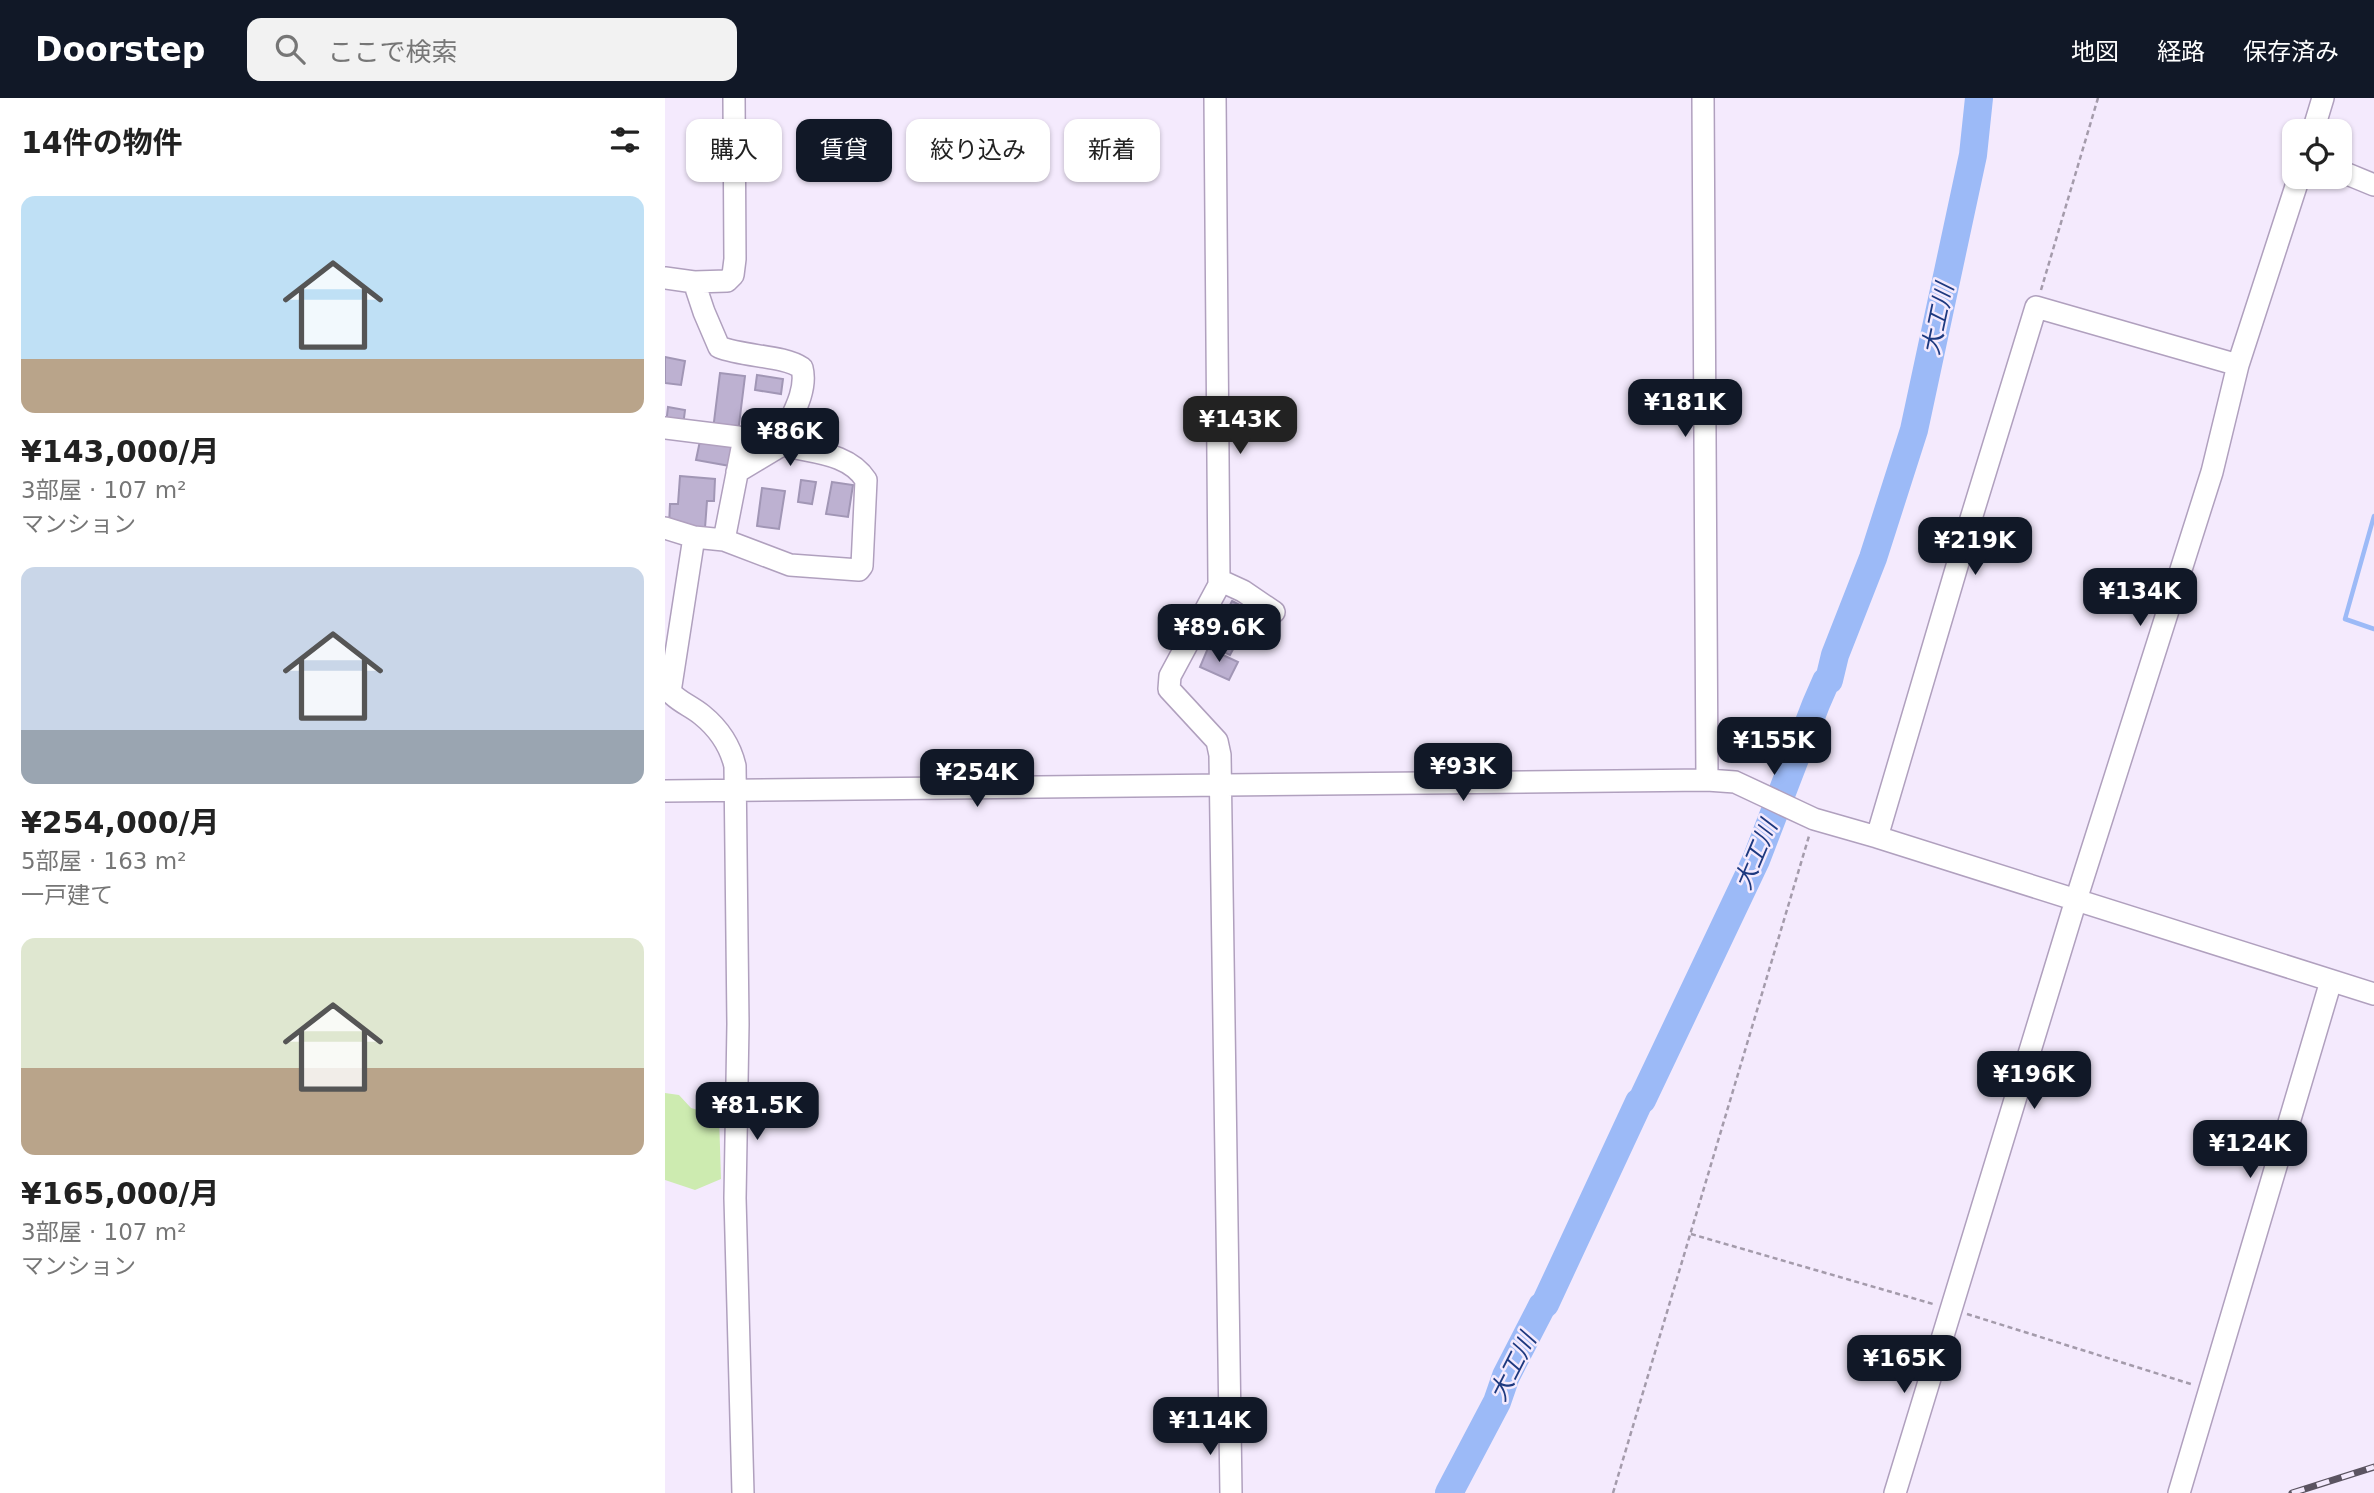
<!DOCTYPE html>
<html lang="ja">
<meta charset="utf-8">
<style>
:root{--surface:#fff;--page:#f2f2f2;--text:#222;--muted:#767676;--accent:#111827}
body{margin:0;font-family:"DejaVu Sans","Noto Sans JP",sans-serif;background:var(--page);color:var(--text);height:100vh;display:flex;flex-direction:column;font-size:26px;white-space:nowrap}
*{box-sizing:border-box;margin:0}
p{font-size:23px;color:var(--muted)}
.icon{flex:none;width:38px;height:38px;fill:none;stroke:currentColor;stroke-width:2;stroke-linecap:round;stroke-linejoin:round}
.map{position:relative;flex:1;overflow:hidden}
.sheet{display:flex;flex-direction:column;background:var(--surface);width:665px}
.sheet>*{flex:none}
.guide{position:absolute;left:21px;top:21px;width:665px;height:63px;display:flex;gap:14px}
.buttons{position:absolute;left:1617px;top:21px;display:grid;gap:14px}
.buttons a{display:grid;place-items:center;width:70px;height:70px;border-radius:14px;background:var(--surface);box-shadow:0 2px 5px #0004;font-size:35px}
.price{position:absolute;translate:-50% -60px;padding:0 16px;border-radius:14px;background:var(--accent);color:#fff;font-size:23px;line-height:46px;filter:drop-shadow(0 2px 4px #0008)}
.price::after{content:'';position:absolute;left:50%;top:42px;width:21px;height:16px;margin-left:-10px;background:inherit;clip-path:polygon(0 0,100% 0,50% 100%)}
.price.active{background:#222;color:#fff}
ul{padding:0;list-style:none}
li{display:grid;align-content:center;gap:14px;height:371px;padding:0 21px}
li span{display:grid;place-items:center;height:217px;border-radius:14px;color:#555}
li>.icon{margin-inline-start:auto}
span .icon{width:126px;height:126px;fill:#fffc;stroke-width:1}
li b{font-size:30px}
h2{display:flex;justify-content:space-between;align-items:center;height:84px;padding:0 21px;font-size:30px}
.chip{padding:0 24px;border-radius:14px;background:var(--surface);box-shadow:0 2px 5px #0004;font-size:24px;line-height:63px}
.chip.active{background:var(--accent);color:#fff}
header{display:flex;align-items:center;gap:42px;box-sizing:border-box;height:98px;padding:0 35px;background:var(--accent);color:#fff}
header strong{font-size:33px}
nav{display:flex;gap:38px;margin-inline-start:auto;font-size:24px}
.search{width:490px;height:63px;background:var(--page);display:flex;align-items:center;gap:18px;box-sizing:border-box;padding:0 24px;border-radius:14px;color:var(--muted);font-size:26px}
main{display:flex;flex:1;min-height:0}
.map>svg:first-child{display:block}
</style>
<header>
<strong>Doorstep</strong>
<div class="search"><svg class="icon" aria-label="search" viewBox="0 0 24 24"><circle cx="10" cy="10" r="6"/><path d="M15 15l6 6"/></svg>ここで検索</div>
<nav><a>地図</a><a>経路</a><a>保存済み</a></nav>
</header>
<main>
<section class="sheet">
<h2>14件の物件<svg class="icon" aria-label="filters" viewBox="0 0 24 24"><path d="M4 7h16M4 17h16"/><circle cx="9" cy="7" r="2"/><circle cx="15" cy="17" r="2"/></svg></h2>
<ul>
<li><span style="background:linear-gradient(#bfe0f5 75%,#b9a48a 0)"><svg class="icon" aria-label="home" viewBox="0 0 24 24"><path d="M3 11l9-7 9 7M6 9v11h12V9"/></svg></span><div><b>¥143,000/月</b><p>3部屋 · 107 m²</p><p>マンション</p></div></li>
<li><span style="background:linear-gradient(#c9d6e8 75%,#9aa5b1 0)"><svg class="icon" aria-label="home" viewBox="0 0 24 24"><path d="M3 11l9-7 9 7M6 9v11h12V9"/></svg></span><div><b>¥254,000/月</b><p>5部屋 · 163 m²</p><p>一戸建て</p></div></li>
<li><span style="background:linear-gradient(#dfe7d0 60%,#b9a48a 0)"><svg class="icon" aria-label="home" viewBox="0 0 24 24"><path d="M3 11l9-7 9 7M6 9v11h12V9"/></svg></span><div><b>¥165,000/月</b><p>3部屋 · 107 m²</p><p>マンション</p></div></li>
</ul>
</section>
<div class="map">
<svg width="1709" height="1395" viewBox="0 0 1709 1395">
<rect width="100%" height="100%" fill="#f4eafd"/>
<!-- green -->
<path fill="#cdebb0" d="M 0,995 L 14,997 L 26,1010 L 54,1018 L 56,1081 L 30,1092 L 0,1082 Z"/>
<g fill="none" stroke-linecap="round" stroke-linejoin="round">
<!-- stream -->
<path stroke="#9cbaf7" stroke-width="4.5" d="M 1709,418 L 1680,521 L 1709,531"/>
<!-- river -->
<path stroke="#9cbaf7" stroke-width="28" d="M 784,1395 L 832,1304 L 841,1278 L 877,1208 L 880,1206 L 974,1004 L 977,1002 L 1091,762 L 1151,606 L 1161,583 L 1164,582 L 1170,557 L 1208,460 L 1249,332 L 1308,57 L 1314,0"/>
</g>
<!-- building -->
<path fill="#bdb1d1" stroke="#a196b5" stroke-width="2" d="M 0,259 L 20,263 L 16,287 L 0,285 Z
M 55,275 L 80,278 L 73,335 L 48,332 Z
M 92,277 L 118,281 L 116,296 L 90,292 Z
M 3,309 L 20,312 L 18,328 L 1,326 Z
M 36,338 L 69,344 L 65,368 L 31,362 Z
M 15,378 L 50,381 L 49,403 L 42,403 L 40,430 L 4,427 L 5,406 L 13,406 Z
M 136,382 L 151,384 L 147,406 L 133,404 Z
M 167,384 L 188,387 L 183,419 L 161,416 Z
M 97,390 L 120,393 L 114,431 L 92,428 Z
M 567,503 L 588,514 L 565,557 L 544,547 Z
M 543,550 L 573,564 L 564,582 L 535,569 Z"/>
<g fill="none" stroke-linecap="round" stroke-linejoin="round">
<!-- minor casing -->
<g stroke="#b0a0be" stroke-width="24">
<path id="minor" d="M 550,0 L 554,482 L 554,487 L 505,578 L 504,591 L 552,643 L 555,657 L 566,1395
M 1038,0 L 1042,682
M 1648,33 L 1658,0
M 1675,73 L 1709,87
M 0,180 L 29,184 L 62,183 L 68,177 L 70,161 L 69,0
M 0,330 L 73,339 L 78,345 L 59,442
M 72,374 L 117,347
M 0,430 L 29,439 L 59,442 L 125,467 L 194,472 L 197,468 L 201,382 C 183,354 146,355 117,347 L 117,340 C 126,319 143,293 137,270 C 118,257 79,259 54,249 L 39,214 L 29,184
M 29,439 L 5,594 C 14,604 26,608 37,617 C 53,630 65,647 70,668 L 73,926 L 70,1100 L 78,1395
M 554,482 L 578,493 L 609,514
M 0,693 L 1042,682 L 1070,684 L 1149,721 L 1212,739 L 1709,896
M 1212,739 L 1305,424 L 1371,209 L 1573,267
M 1230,1395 L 1411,802 L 1547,374 L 1573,267 L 1634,79
M 1514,1395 L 1666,883"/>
</g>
<!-- path -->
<path stroke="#a49bab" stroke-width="2.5" stroke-dasharray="5 3.5" stroke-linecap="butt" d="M 1376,192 L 1433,0
M 1026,1136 L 1268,1206
M 1302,1216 L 1529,1287
M 948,1395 L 1144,738"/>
<!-- minor -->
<use href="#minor" stroke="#fff" stroke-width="21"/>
<!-- rail casing -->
<g stroke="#5b5461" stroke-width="7">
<path id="rail" d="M 1627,1395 L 1709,1369"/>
</g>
<!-- rail -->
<use href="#rail" stroke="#f4eafd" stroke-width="4.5" stroke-dasharray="13" stroke-linecap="butt"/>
</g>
<g text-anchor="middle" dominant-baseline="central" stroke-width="5" stroke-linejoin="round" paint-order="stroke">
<!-- water labels -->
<g font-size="24" font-style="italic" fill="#1d397f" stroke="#f4eafd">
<text transform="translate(1273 221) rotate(-78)">大工川</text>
<text transform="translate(1091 757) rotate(-67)">大工川</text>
<text transform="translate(848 1269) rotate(-63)">大工川</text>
</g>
</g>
</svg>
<div class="buttons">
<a><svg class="icon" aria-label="locate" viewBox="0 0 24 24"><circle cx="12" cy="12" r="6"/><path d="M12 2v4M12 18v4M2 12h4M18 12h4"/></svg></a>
</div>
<b class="price" style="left:1020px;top:341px">¥181K</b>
<b class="price active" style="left:575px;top:358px">¥143K</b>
<b class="price" style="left:125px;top:370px">¥86K</b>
<b class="price" style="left:1310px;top:479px">¥219K</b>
<b class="price" style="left:1475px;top:530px">¥134K</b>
<b class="price" style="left:554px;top:566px">¥89.6K</b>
<b class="price" style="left:1109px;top:679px">¥155K</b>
<b class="price" style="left:798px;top:705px">¥93K</b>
<b class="price" style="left:312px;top:711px">¥254K</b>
<b class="price" style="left:1369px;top:1013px">¥196K</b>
<b class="price" style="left:92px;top:1044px">¥81.5K</b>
<b class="price" style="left:1585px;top:1082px">¥124K</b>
<b class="price" style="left:1239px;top:1297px">¥165K</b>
<b class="price" style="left:545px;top:1359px">¥114K</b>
<div class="guide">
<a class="chip">購入</a>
<a class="chip active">賃貸</a>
<a class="chip">絞り込み</a>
<a class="chip">新着</a>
</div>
</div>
</main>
